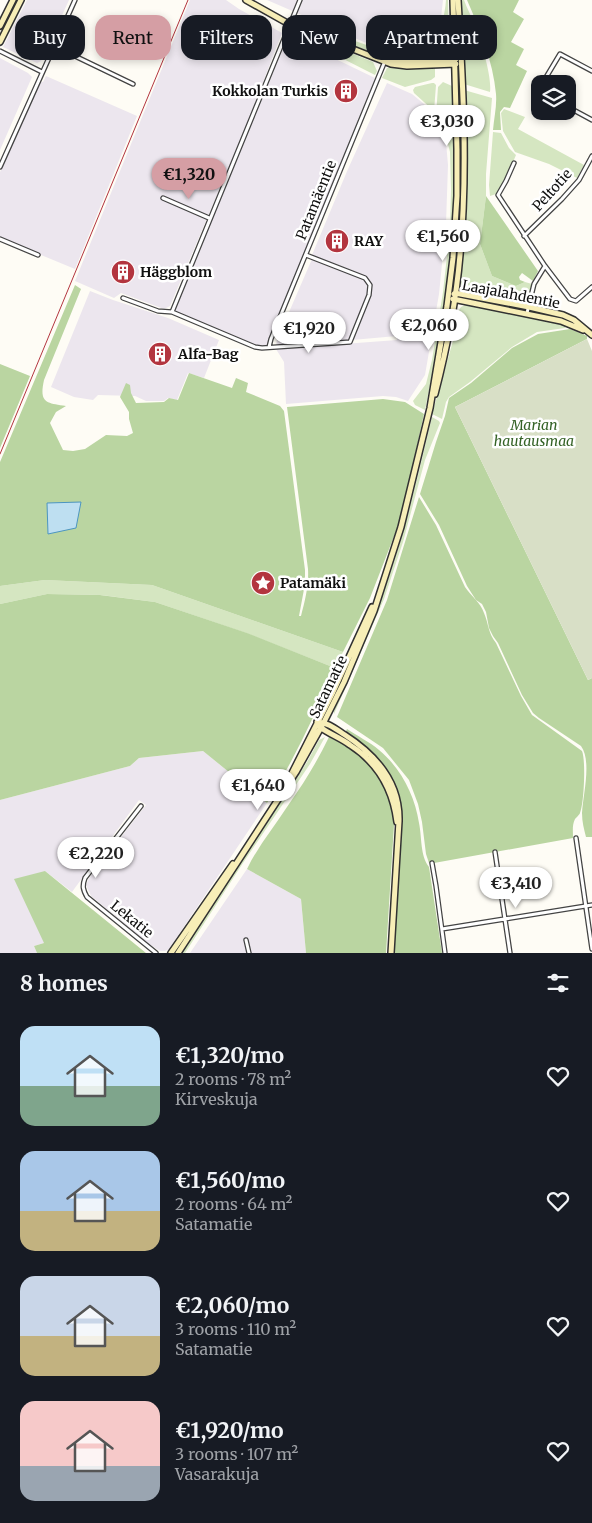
<!DOCTYPE html>
<meta charset="utf-8">
<style>
:root{--surface:#171b24;--page:#20242c;--text:#f1f3f6;--muted:#9ea1a6;--accent:#d59ea4}
body{margin:0;font-family:Merriweather,serif;background:var(--page);color:var(--text);height:100vh;display:flex;flex-direction:column;font-size:19px;white-space:nowrap}
*{box-sizing:border-box;margin:0}
p{font-size:16px;color:var(--muted)}
.icon{flex:none;width:28px;height:28px;fill:none;stroke:currentColor;stroke-width:2;stroke-linecap:round;stroke-linejoin:round}
.map{position:relative;height:953px;overflow:hidden}
.details{display:flex;flex-direction:column;background:var(--surface);flex:1}
.details>*{flex:none}
.banner{position:absolute;left:15px;top:15px;width:562px;height:45px;display:flex;gap:10px}
.controls{position:absolute;left:531px;top:75px;display:grid;gap:10px}
.controls a{display:grid;place-items:center;width:45px;height:45px;border-radius:10px;background:var(--surface);box-shadow:0 2px 8px #0003;font-size:25px}
.price{position:absolute;translate:-50% -42px;padding:0 11px;border-radius:18px;background:#fff;color:#222;font-size:16px;line-height:32px;filter:drop-shadow(0 1px 2px #0008)}
.price::after{content:'';position:absolute;left:50%;top:30px;width:15px;height:11px;margin-left:-8px;background:inherit;clip-path:polygon(0 0,100% 0,50% 100%)}
.price.active{background:var(--accent);color:#111}
ul{padding:0;list-style:none}
li{display:flex;align-items:center;gap:15px;height:125px;padding:0 20px}
li span{display:grid;place-items:center;flex:none;width:140px;height:100px;border-radius:15px;color:#555}
li>.icon{margin-inline-start:auto}
span .icon{width:60px;height:60px;fill:#fffc;stroke-width:1}
li b{font-size:21px}
h2{display:flex;justify-content:space-between;align-items:center;height:60px;padding:0 20px;font-size:21px}
.chip{padding:0 18px;border-radius:15px;background:var(--surface);box-shadow:0 2px 8px #0003;font-size:18px;line-height:45px}
.chip.active{background:var(--accent);color:#111}
.map>svg:first-child{display:block}
</style>
<div class="map">
<svg width="592" height="953" viewBox="0 0 592 953">
<rect width="100%" height="100%" fill="#fefcf5"/>
<!-- industrial -->
<path fill="#ece6ee" d="M 27,0 L 69,0 L 41,61 L 37,63 L 3,47 Z
M 190,0 L 226,0 L 239,9 L 282,33 L 247,124 L 170,306 L 164,309 L 121,293 L 114,298 L 75,281 Z
M 267,0 L 443,0 L 441,18 L 438,28 L 434,33 L 422,44 L 415,48 L 399,51 L 379,47 L 364,42 Z
M 288,36 L 375,78 L 270,339 L 268,346 L 259,346 L 174,311 Z
M 0,58 L 28,73 L 32,77 L 0,150 Z
M 46,76 L 137,116 L 75,269 L 0,238 L 0,172 L 40,82 L 43,82 Z
M 387,83 L 412,94 L 424,104 L 434,117 L 443,133 L 446,142 L 448,165 L 446,224 L 439,294 L 425,375 L 408,401 L 396,397 L 383,396 L 286,404 L 284,362 L 276,349 L 397,340 L 397,336 L 352,340 L 371,295 L 372,284 L 366,277 L 312,255 L 348,169 Z
M 312,259 L 364,279 L 369,286 L 368,294 L 361,313 L 349,340 L 276,346 L 277,340 Z
M 90,291 L 113,300 L 168,318 L 219,340 L 204,378 L 188,373 L 177,400 L 168,398 L 164,401 L 146,401 L 135,396 L 98,395 L 93,400 L 74,397 L 51,387 Z
M 203,751 L 267,803 L 169,949 L 165,951 L 160,951 L 149,944 L 91,896 L 86,885 L 89,878 L 146,805 L 139,800 L 72,892 L 45,871 L 44,943 L 34,946 L 37,953 L 0,953 L 0,800 L 130,766 L 139,758 Z
M 247,869 L 301,899 L 306,953 L 190,953 Z"/>
<!-- green -->
<path fill="#d5e6c1" d="M 446,0 L 448,0 L 449,50 L 446,54 L 439,56 C 436,38 445,19 446,0 Z
M 461,0 L 464,0 C 467,9 472,17 475,26 C 481,41 492,76 490,92 L 464,84 Z
M 296,17 L 324,30 L 392,54 L 402,54 L 414,52 L 431,43 L 434,45 L 435,57 C 417,59 400,60 383,56 L 310,30 L 297,23 L 295,19 Z
M 298,34 L 336,50 L 344,50 L 373,62 L 377,71 L 375,75 L 296,35 Z
M 392,67 L 435,68 L 435,77 L 431,80 L 405,87 L 382,78 L 387,68 Z
M 443,82 L 452,86 C 454,134 457,182 454,230 C 450,291 437,351 425,410 L 415,405 L 413,401 L 426,384 L 432,360 L 443,292 L 450,229 L 451,190 L 450,152 L 445,132 L 436,116 L 438,87 Z
M 432,83 L 434,83 L 436,85 L 434,111 L 414,93 L 413,90 L 415,87 Z
M 464,90 L 492,98 L 486,174 L 486,196 L 480,244 L 492,276 L 516,286 L 525,282 L 532,284 C 530,290 527,298 522,301 C 515,305 477,294 467,292 L 463,289 L 460,283 L 466,231 Z
M 504,109 L 525,117 L 518,129 L 584,165 L 577,178 L 549,164 L 515,152 L 503,131 L 501,113 Z
M 493,132 L 501,133 L 509,148 L 516,155 L 505,181 L 496,194 L 490,196 L 489,185 Z
M 465,305 L 567,325 L 565,328 L 537,332 L 512,347 L 470,382 L 449,397 L 446,402 L 442,419 L 432,414 L 453,341 L 457,313 L 461,307 Z
M 432,417 L 439,421 L 440,423 L 425,460 L 403,542 L 384,599 L 334,714 L 334,711 C 352,666 373,623 389,577 C 407,525 419,471 432,417 Z
M 45,580 L 152,585 L 343,652 L 335,668 L 246,633 L 155,602 L 101,595 L 47,594 L 0,604 L 0,586 Z
M 325,737 L 310,764 L 243,863 L 185,953 L 182,953 L 186,945 L 307,762 L 319,740 Z"/>
<!-- forest -->
<path fill="#bad5a1" d="M 467,0 L 519,0 L 513,12 L 524,19 L 511,42 L 524,49 L 516,65 L 527,71 L 510,108 L 504,107 L 500,112 L 501,130 L 493,130 C 494,118 497,106 496,94 C 493,61 480,30 467,0 Z
M 486,196 L 538,271 L 533,281 L 522,273 L 519,277 L 520,280 L 525,282 L 516,286 L 492,276 L 480,244 Z
M 75,285 L 81,289 L 44,380 C 39,403 46,403 66,406 L 56,412 L 50,423 L 63,450 L 73,451 L 85,449 L 106,435 L 127,436 L 133,433 L 129,419 L 129,412 L 120,397 L 126,383 L 130,385 L 131,393 L 136,403 L 164,402 L 169,398 L 178,400 L 189,373 L 232,388 L 236,378 L 248,383 L 246,392 L 280,406 L 284,411 L 305,570 L 305,584 L 299,616 L 301,616 C 305,601 309,585 308,569 L 287,407 L 383,399 L 405,402 L 424,414 L 406,496 L 398,526 L 370,598 L 343,652 L 152,585 L 45,580 L 0,586 L 0,462 Z
M 570,329 L 587,336 L 587,339 L 455,407 L 588,680 L 592,678 L 592,837 L 586,837 C 584,829 582,822 582,813 C 583,795 592,761 581,746 L 539,718 L 533,713 L 522,695 L 498,643 L 493,636 L 489,628 L 486,612 L 482,604 L 476,600 L 467,586 L 439,525 L 420,494 L 436,442 L 445,416 L 449,398 L 471,383 L 512,348 L 538,334 Z
M 0,364 L 30,376 L 0,448 Z
M 419,497 L 436,525 L 465,587 C 471,596 481,603 484,613 C 489,625 488,633 496,643 L 521,696 L 532,715 L 582,751 C 586,760 584,804 580,813 C 580,814 576,818 575,819 C 572,825 573,831 573,838 L 434,863 L 429,863 L 426,854 L 422,822 L 418,804 L 409,780 L 383,748 L 337,717 L 387,600 Z
M 47,594 L 100,595 L 155,602 L 247,633 L 335,668 C 315,715 294,760 267,803 L 203,751 L 139,758 L 130,766 L 0,800 L 0,604 Z
M 347,729 C 357,736 370,742 379,750 C 401,768 415,796 419,823 C 422,837 420,856 429,867 L 442,953 L 394,953 C 395,921 398,889 400,857 C 401,834 405,809 396,788 C 386,763 368,746 346,731 Z
M 329,737 C 370,756 389,780 394,825 L 386,953 L 306,953 L 301,899 L 247,869 C 258,846 275,826 289,804 C 304,783 318,760 329,737 Z
M 45,871 L 146,953 L 37,953 L 34,946 L 44,943 L 14,879 Z"/>
<!-- cemetery -->
<path fill="#d8dfc6" d="M 587,339 L 592,351 L 592,678 L 588,680 L 455,407 Z"/>
<!-- water -->
<path fill="#bedff1" stroke="#4c95c0" d="M 81,502 L 76,528 L 48,534 L 47,503 Z"/>
<g fill="none" stroke-linecap="round" stroke-linejoin="round">
<!-- street casing -->
<g stroke="#434343" stroke-width="5.5">
<path id="street" d="M 54,46 L 133,84
M 0,51 L 42,72
M 542,84 L 560,54 L 592,71
M 540,87 L 537,92 L 540,93
M 568,107 L 592,120
M 514,163 L 506,181 L 498,195 L 545,266 L 570,299 L 576,301 L 592,287
M 0,167 L 75,0
M 163,198 L 209,218
M 524,236 L 562,199 L 579,180 L 592,156
M 0,239 L 38,255
M 123,298 L 158,311 L 172,312 L 255,347 L 262,348 L 350,342 L 369,295 L 370,285 L 365,278 L 306,255
M 172,312 L 300,0
M 527,313 L 534,284 L 545,266
M 269,347 L 271,339 L 385,61
M 141,806 L 85,878 C 82,886 83,890 87,897 L 156,953
M 576,838 L 592,949
M 495,852 L 510,953
M 432,863 L 436,886 L 445,953
M 442,929 L 592,905
M 246,940 L 249,953"/>
</g>
<!-- secondary casing -->
<g stroke="#323232" stroke-width="8">
<path id="secondary" d="M 246,0 L 289,24 L 391,64 L 407,66 L 456,64
M 0,26 L 13,0
M 0,42 L 21,0
M 385,61 L 390,60 L 407,61 L 456,59
M 454,294 L 455,293 L 529,307 L 563,315 L 574,320 L 592,335
M 453,299 L 561,321 L 583,330
M 435,394 C 447,348 456,302 460,255 C 468,171 463,84 458,0
M 317,722 C 328,722 337,730 345,735 C 376,755 400,783 399,821 L 391,953
M 320,727 C 329,734 341,738 350,745 C 378,763 393,790 397,822
M 290,777 L 333,692 L 372,607
M 171,953 L 233,864
M 178,953 L 296,772 L 324,722 L 344,682 L 374,611 L 401,527 L 430,408 L 447,306 L 453,258 L 457,196 L 457,149 L 453,0"/>
</g>
<!-- street -->
<use href="#street" stroke="#fff" stroke-width="3"/>
<!-- secondary -->
<use href="#secondary" stroke="#f7eeb7" stroke-width="5"/>
<!-- rail -->
<path stroke="#b3353f" stroke-width="1" d="M 0,454 L 188,0"/>
</g>
<!-- icons -->
<defs>
<g id="building-disc" transform="scale(1.25)"><circle r="9.5" fill="#b3353f" stroke="#fff"/><path d="M-4-6H4V6H1V3H-1V6H-4ZM-2.5-4.3h1.7v1.8h-1.7ZM.8-4.3h1.7v1.8H.8ZM-2.5-1h1.7V.8h-1.7ZM.8-1h1.7V.8H.8Z" fill="#fff"/></g>
<g id="sight-disc" transform="scale(1.25)"><circle r="9.5" fill="#b3353f" stroke="#fff"/><path d="M0-6L1.8-2.2L6-1.7L2.9 1.2L3.7 5.4L0 3.3L-3.7 5.4L-2.9 1.2L-6-1.7L-1.8-2.2Z" fill="#fff"/></g>
</defs>
<g fill-rule="evenodd">
<use href="#building-disc" x="346" y="91"/>
<use href="#building-disc" x="337" y="241"/>
<use href="#building-disc" x="123" y="272"/>
<use href="#building-disc" x="160" y="354"/>
<use href="#sight-disc" x="263" y="583"/>
</g>
<g text-anchor="middle" dominant-baseline="central" stroke-width="5" stroke-linejoin="round" paint-order="stroke">
<!-- poi labels -->
<g font-size="14" font-weight="bold" fill="#101010" stroke="#fff" text-anchor="start">
<text x="328" y="91" text-anchor="end">Kokkolan Turkis</text>
<text x="354" y="241">RAY</text>
<text x="140" y="272">Häggblom</text>
<text x="178" y="354">Alfa-Bag</text>
<text x="280" y="583">Patamäki</text>
</g>
<!-- street labels -->
<g font-size="14" fill="#101010" stroke="#fff">
<text transform="translate(552 190) rotate(-48)">Peltotie</text>
<text transform="translate(316 200) rotate(-68)">Patamäentie</text>
<text transform="translate(511 294) rotate(11)">Laajalahdentie</text>
<text transform="translate(328 687) rotate(-64)">Satamatie</text>
<text transform="translate(132 919) rotate(39)">Lekatie</text>
</g>
<!-- park labels -->
<g font-size="14" font-style="italic" fill="#346226" stroke="#fff">
<text x="534" y="425">Marian<tspan x="534" dy="16">hautausmaa</tspan></text>
</g>
</g>
</svg>
<div class="controls">
<a><svg class="icon" aria-label="layers" viewBox="0 0 24 24"><path d="M12 4l9 5-9 5-9-5zM3 14l9 5 9-5"/></svg></a>
</div>
<b class="price" style="left:447px;top:147px">€3,030</b>
<b class="price active" style="left:189px;top:200px">€1,320</b>
<b class="price" style="left:443px;top:262px">€1,560</b>
<b class="price" style="left:429px;top:351px">€2,060</b>
<b class="price" style="left:309px;top:354px">€1,920</b>
<b class="price" style="left:258px;top:811px">€1,640</b>
<b class="price" style="left:96px;top:879px">€2,220</b>
<b class="price" style="left:516px;top:909px">€3,410</b>
<div class="banner">
<a class="chip">Buy</a>
<a class="chip active">Rent</a>
<a class="chip">Filters</a>
<a class="chip">New</a>
<a class="chip">Apartment</a>
</div>
</div>
<section class="details">
<h2>8 homes<svg class="icon" aria-label="filters" viewBox="0 0 24 24"><path d="M4 7h16M4 17h16"/><circle cx="9" cy="7" r="2"/><circle cx="15" cy="17" r="2"/></svg></h2>
<ul>
<li><span style="background:linear-gradient(#bfe0f5 60%,#7fa58c 0)"><svg class="icon" aria-label="home" viewBox="0 0 24 24"><path d="M3 11l9-7 9 7M6 9v11h12V9"/></svg></span><div><b>€1,320/mo</b><p>2 rooms · 78 m²</p><p>Kirveskuja</p></div><svg class="icon" aria-label="heart" viewBox="0 0 24 24"><path d="M12 20l-8-8c-3-5 5-10 8-4 3-6 11-1 8 4z"/></svg></li>
<li><span style="background:linear-gradient(#a9c7e8 60%,#c2b280 0)"><svg class="icon" aria-label="home" viewBox="0 0 24 24"><path d="M3 11l9-7 9 7M6 9v11h12V9"/></svg></span><div><b>€1,560/mo</b><p>2 rooms · 64 m²</p><p>Satamatie</p></div><svg class="icon" aria-label="heart" viewBox="0 0 24 24"><path d="M12 20l-8-8c-3-5 5-10 8-4 3-6 11-1 8 4z"/></svg></li>
<li><span style="background:linear-gradient(#c9d6e8 60%,#c2b280 0)"><svg class="icon" aria-label="home" viewBox="0 0 24 24"><path d="M3 11l9-7 9 7M6 9v11h12V9"/></svg></span><div><b>€2,060/mo</b><p>3 rooms · 110 m²</p><p>Satamatie</p></div><svg class="icon" aria-label="heart" viewBox="0 0 24 24"><path d="M12 20l-8-8c-3-5 5-10 8-4 3-6 11-1 8 4z"/></svg></li>
<li><span style="background:linear-gradient(#f6c9c9 65%,#9aa5b1 0)"><svg class="icon" aria-label="home" viewBox="0 0 24 24"><path d="M3 11l9-7 9 7M6 9v11h12V9"/></svg></span><div><b>€1,920/mo</b><p>3 rooms · 107 m²</p><p>Vasarakuja</p></div><svg class="icon" aria-label="heart" viewBox="0 0 24 24"><path d="M12 20l-8-8c-3-5 5-10 8-4 3-6 11-1 8 4z"/></svg></li>
</ul>
</section>
